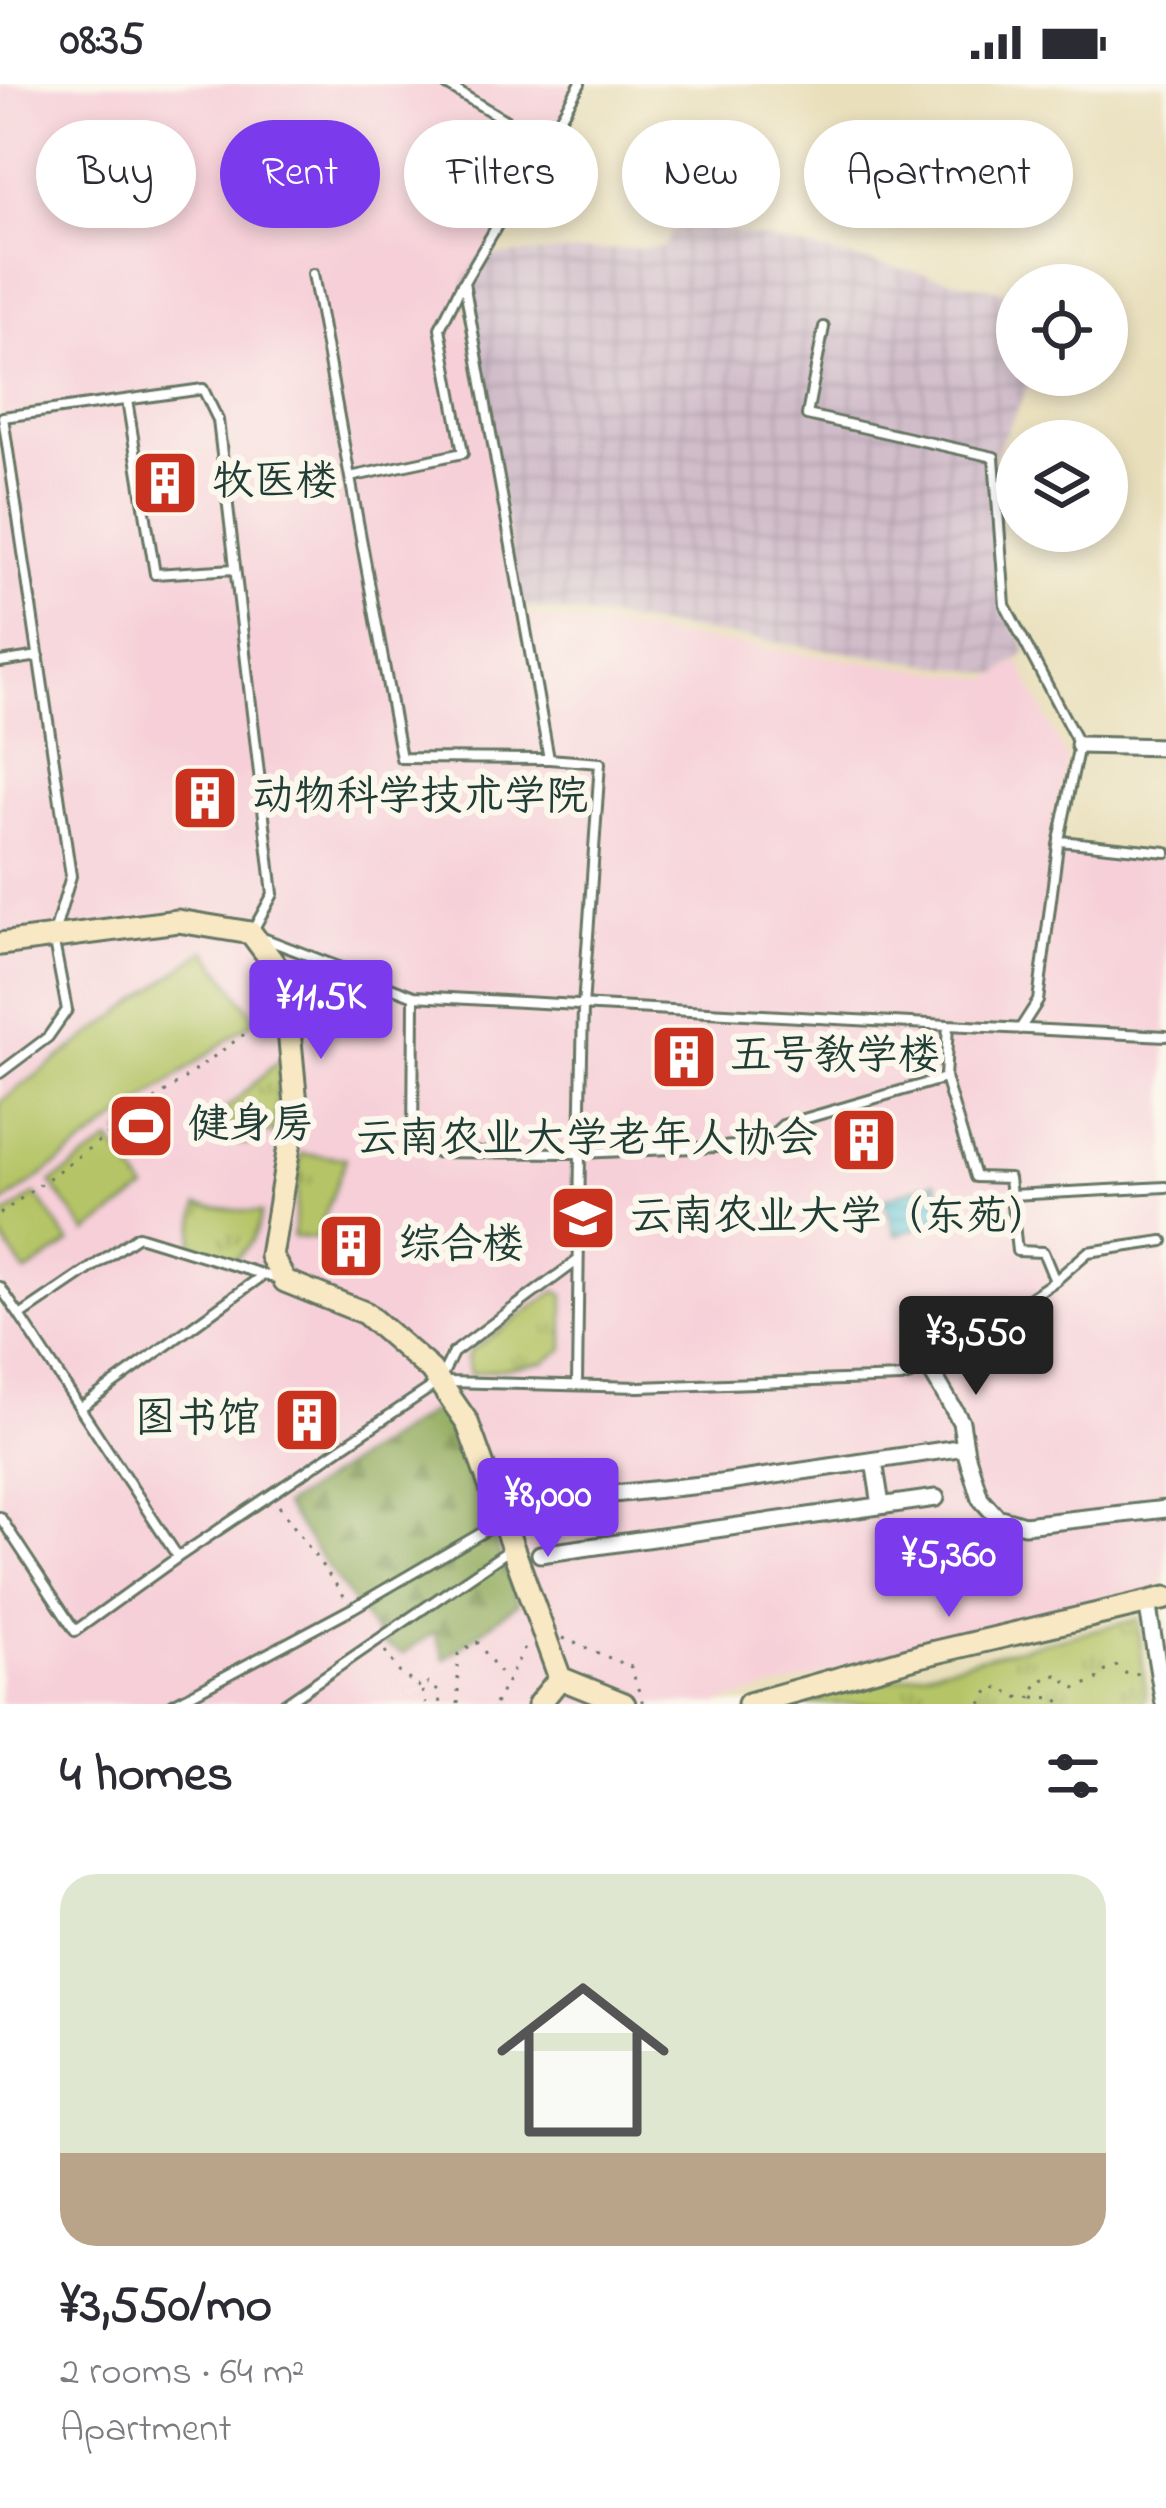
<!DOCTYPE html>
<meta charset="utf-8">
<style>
:root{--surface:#fff;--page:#f7f7f7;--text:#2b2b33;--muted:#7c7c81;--accent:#7c3aed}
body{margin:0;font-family:"Indie Flower","LXGW WenKai TC",sans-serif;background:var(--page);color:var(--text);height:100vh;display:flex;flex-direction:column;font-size:45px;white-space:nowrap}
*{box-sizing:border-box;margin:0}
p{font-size:39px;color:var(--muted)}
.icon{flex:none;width:66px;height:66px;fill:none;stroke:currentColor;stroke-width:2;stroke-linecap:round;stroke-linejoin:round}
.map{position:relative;height:1620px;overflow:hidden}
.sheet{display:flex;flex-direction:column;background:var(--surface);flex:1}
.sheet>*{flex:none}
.banner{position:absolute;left:36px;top:36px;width:1095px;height:108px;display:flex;gap:24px}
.buttons{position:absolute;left:996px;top:180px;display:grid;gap:24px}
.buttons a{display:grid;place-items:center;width:132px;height:132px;border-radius:50%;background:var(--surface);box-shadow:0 6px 18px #0003;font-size:60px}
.price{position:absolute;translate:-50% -102px;padding:0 27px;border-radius:12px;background:var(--accent);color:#fff;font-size:39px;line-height:78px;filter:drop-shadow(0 3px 6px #0008)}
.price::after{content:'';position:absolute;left:50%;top:72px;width:36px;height:27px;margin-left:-18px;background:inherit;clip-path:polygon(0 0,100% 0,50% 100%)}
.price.on{background:#222;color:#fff}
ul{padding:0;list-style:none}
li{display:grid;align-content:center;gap:24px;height:636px;padding:0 60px}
li span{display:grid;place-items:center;height:372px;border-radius:36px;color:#555}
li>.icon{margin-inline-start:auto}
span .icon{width:216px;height:216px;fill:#fffc;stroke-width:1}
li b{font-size:51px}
h2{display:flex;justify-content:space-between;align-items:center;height:144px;padding:0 60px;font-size:51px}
.chip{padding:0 42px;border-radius:54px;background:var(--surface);box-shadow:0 6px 18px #0003;font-size:42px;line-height:108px}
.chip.on{background:var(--accent);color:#fff}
.status{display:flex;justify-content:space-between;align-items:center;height:84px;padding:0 60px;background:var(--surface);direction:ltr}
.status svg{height:33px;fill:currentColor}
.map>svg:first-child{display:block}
</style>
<div class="status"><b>08:35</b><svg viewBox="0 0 49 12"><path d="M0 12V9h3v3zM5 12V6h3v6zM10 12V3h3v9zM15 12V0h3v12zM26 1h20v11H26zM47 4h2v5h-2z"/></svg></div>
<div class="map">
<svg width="1166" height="1620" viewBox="0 0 1166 1620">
<defs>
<pattern id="industrial-grid" width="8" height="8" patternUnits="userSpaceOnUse" patternTransform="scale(3)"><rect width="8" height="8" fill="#d1bdca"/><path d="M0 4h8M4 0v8" fill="none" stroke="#b3a3ae"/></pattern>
<pattern id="grass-tufts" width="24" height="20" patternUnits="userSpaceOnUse" patternTransform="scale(3)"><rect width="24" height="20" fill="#b5c466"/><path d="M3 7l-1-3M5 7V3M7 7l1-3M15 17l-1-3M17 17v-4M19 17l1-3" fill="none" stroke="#93a055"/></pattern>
<pattern id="forest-firs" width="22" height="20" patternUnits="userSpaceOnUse" patternTransform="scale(3)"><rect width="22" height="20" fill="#90aa5b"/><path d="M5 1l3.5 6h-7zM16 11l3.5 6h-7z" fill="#758c4c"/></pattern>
<pattern id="water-rules" width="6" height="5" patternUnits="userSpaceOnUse" patternTransform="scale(3)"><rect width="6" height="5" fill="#5ec5db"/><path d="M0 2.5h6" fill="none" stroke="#4da1b2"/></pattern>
</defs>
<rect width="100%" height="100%" fill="#fbf7ec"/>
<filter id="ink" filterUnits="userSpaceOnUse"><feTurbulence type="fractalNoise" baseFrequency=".00833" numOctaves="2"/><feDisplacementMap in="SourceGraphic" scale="24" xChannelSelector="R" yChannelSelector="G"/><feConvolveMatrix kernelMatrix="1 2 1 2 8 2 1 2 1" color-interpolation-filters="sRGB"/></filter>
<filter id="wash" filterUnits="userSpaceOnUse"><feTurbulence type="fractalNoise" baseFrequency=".004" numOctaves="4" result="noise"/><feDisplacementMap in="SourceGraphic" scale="48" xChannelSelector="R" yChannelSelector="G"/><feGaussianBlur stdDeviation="2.7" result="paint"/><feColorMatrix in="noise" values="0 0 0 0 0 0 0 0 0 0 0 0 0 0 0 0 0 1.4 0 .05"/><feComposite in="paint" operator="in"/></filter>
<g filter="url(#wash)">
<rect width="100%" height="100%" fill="#e9dfbb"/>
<!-- built -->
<path fill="#f6cfd8" d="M 0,0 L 588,0 L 463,212 L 520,531 L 989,595 L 1019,577 L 1067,676 L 1050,763 L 1166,775 L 1166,1493 L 1152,1511 L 911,1566 L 717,1620 L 0,1620 Z"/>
<!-- industrial -->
<path fill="url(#industrial-grid)" d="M 678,136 L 1017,210 L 1017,291 L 1034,291 L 994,373 L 1005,521 L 1028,568 L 998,590 L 521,522 L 464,198 L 479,172 L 664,163 Z"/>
<!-- grass -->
<path fill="url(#grass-tufts)" stroke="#6a804d" stroke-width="3" d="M 281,975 L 274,1049 L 252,1047 L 250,1060 L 207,1055 L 208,1047 L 204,1045 Z
M 301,1070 L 346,1074 L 316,1155 L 293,1153 Z
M 198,1121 L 261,1129 C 258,1150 250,1162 234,1176 L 192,1162 Z
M 556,1207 L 564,1211 L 564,1265 L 544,1278 L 470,1290 L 467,1275 L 469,1268 Z
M 1138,1535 L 1146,1612 L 1141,1620 L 810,1620 L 809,1616 Z"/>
<!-- forest -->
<path fill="url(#forest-firs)" stroke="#587448" stroke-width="3" d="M 443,1320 L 518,1519 L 445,1575 L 434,1548 L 403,1570 L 383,1560 L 284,1422 Z"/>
<!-- pitch -->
<path fill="#b5c466" stroke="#6a804d" stroke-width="3" d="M 206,866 L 256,935 L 0,1122 L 0,1018 Z
M 156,1025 L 163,1035 L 127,1060 L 120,1049 Z
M 110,1057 L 146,1106 L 87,1149 L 51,1099 Z
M 36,1110 L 70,1159 L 26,1189 L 0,1151 L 0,1135 Z"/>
<!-- water -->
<path fill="url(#water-rules)" stroke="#3e8188" stroke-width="3" d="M 936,1097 L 949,1133 L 896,1151 L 884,1115 Z"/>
</g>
<g filter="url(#ink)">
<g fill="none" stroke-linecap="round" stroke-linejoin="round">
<!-- lane casing -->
<g stroke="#667663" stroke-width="14">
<path id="lane" d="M 445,0 L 545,60
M 313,190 L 401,674 L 549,675
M 824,243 L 807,331 L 994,373 L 1005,521 L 1079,661 L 1058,761 L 1038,917 L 1020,945
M 127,316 L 155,490 L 235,485
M 350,393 L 463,369 L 440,244 L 462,200
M 0,578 L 39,572
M 1060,757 L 1166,768
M 263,854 L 414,912 L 948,941 L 945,994
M 414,912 L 413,1068 L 580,1069 L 583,923 L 600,679 L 549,675 L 464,198 L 580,0
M 948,941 L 1166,952
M 0,989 L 48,953 L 67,926 L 53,853 L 71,792 L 3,333 L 203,305 L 218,336 L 273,810 L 252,848
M 1011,1111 L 1166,1103
M 1055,1197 L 1088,1168 L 1163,1157
M 0,1203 L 20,1232
M 447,1298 L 639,1303 L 901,1294 L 928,1285
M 577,1301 L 580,1069 L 761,1061 L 783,1041 L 945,994 L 975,1093 L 1009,1094 L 1017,1167 L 1043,1168 L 1055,1197 L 1015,1224 L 936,1260
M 80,1324 L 20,1232 L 138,1152 L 278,1195
M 0,1433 L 75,1547 L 178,1473 L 439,1298 L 453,1269 L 577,1177
M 178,1473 L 80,1324 L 262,1192
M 173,1620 L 353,1524 L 502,1437
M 284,1620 L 512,1464"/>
</g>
<!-- street casing -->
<g stroke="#667663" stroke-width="21">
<path id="street" d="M 1079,661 L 1166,663
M 935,1261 L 930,1285 L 961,1338 L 966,1369 L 980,1414 L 997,1433 L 1024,1441 L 1166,1425
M 874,1377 L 881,1421
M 524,1419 L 721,1399 L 965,1363
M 540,1470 L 936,1414
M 1147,1518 L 1164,1620"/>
</g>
<!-- secondary casing -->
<g stroke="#667663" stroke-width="27">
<path id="secondary" d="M 0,860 L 178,837 L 251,849 L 284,893 L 296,1020 L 271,1172 L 285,1197 L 365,1229 L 431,1286 L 467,1338 L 560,1594 L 624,1620
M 539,1620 L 560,1594
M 749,1620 L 919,1572 L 1166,1514"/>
</g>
<!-- path -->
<path stroke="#667663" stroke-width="3" stroke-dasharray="3 9" stroke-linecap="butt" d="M 0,1130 L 269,932
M 279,1422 L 347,1516
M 563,1554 L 631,1583 L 643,1620
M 385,1567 L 400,1589 L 422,1605 L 428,1599 L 438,1607 L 440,1620
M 422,1607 L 426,1620
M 1034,1613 L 1055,1614 L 1062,1620
M 458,1620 L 458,1570 L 477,1558 L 505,1595
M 495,1620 L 526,1562
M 981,1620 L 991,1604 L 1004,1604 C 1012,1612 1021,1616 1032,1613 C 1033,1599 1045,1594 1057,1591 L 1076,1604 L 1097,1596 L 1099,1590 L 1117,1582 L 1128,1591 L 1141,1589"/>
<!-- lane -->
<use href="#lane" stroke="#fff" stroke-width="8"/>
<!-- street -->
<use href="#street" stroke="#fff" stroke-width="15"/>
<!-- secondary -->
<use href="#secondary" stroke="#f8e8c3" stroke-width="21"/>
</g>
</g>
<!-- icons -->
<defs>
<g id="building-square" transform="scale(3.45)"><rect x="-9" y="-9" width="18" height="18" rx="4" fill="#c8321e" stroke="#fbf7ec"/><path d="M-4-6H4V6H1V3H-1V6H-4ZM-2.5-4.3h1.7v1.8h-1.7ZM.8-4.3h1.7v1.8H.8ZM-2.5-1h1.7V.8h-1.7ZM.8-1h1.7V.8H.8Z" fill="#fff"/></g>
<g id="stadium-square" transform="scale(3.45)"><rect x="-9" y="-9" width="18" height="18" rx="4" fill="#c8321e" stroke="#fbf7ec"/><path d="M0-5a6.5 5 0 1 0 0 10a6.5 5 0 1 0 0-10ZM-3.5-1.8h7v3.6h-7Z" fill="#fff"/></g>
<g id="university-square" transform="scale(3.45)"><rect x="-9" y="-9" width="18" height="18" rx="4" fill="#c8321e" stroke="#fbf7ec"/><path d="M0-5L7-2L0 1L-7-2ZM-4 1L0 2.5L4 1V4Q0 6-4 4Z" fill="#fff"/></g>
</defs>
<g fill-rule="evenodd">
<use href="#building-square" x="165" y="399"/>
<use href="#building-square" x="205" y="714"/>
<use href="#building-square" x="684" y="973"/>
<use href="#stadium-square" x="141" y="1042"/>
<use href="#building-square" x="864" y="1056"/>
<use href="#university-square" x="583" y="1134"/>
<use href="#building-square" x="351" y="1162"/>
<use href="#building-square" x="307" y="1336"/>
</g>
<g text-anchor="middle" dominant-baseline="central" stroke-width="12" stroke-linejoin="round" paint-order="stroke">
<!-- poi labels -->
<g font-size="42" fill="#1f3d34" stroke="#fbf7ec" text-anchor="start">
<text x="212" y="399">牧医楼</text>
<text x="252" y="714">动物科学技术学院</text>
<text x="730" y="973">五号教学楼</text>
<text x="188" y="1042">健身房</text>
<text x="818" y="1056" text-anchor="end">云南农业大学老年人协会</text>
<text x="630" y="1134">云南农业大学（东苑）</text>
<text x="398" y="1162">综合楼</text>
<text x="260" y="1336" text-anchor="end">图书馆</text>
</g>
</g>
</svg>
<div class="buttons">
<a><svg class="icon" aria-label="locate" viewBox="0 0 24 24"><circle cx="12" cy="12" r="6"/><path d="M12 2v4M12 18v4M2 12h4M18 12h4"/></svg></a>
<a><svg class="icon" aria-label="layers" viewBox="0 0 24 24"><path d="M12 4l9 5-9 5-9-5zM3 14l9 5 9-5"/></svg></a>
</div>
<b class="price" style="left:321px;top:978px">¥11.5K</b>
<b class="price on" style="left:976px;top:1314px">¥3,550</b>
<b class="price" style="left:548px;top:1476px">¥8,000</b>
<b class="price" style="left:949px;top:1536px">¥5,360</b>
<div class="banner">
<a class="chip">Buy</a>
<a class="chip on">Rent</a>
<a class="chip">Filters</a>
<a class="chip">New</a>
<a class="chip">Apartment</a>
</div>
</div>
<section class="sheet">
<h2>4 homes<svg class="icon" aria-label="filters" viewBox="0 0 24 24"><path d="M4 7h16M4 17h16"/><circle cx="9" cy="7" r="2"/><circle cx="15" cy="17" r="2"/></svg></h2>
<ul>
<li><span style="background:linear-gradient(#dfe7d0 75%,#b9a48a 0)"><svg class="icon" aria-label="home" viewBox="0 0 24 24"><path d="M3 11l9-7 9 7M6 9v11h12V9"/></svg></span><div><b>¥3,550/mo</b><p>2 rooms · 64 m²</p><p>Apartment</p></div></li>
</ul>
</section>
